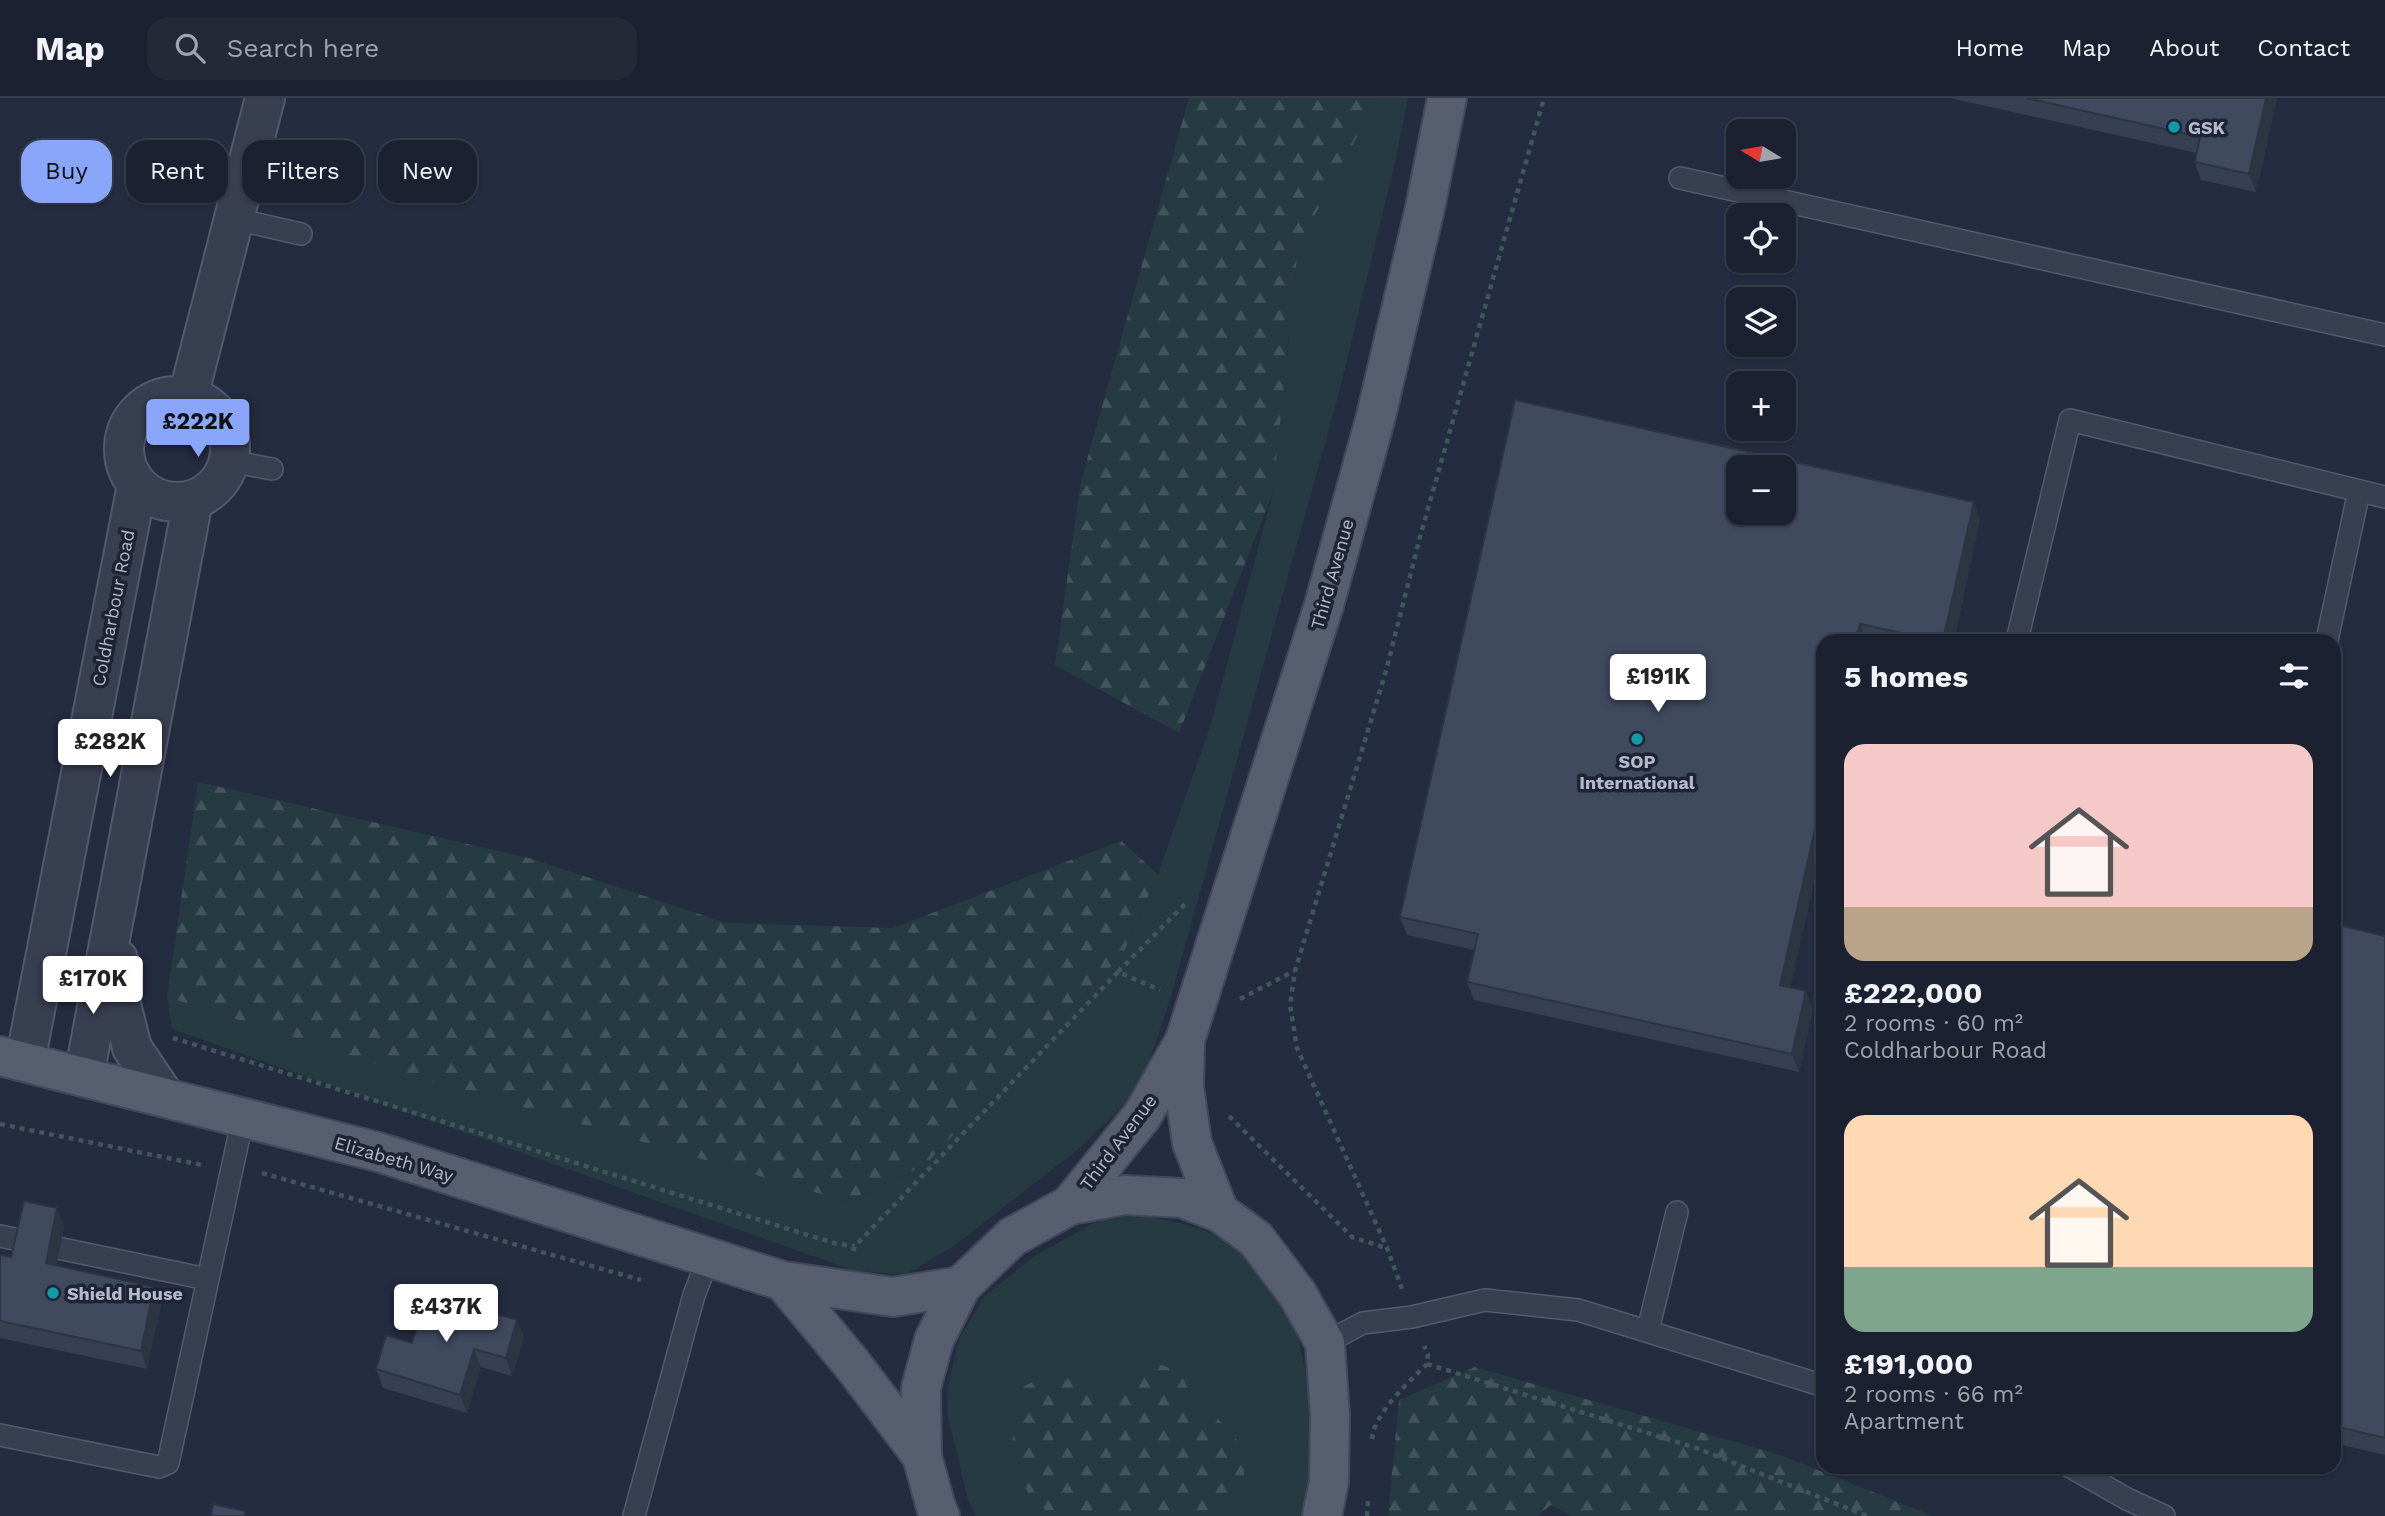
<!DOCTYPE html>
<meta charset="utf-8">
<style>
:root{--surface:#1b2130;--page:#242938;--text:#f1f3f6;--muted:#a0a3ab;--line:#393e4c;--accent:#89a6fb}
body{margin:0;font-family:"Work Sans",sans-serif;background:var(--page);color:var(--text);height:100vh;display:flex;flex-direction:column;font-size:26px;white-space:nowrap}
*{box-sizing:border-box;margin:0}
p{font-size:23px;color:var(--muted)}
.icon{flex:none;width:38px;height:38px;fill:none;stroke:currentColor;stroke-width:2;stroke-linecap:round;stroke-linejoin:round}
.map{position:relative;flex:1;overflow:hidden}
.details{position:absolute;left:1816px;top:536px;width:525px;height:840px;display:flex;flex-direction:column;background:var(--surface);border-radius:21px;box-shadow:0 2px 5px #0004,0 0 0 2px var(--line)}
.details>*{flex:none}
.hud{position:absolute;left:21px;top:42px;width:665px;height:63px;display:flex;gap:14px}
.needle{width:46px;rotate:281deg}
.buttons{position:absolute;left:1726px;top:21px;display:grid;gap:14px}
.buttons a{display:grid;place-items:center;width:70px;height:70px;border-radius:14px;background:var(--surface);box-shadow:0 2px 5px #0004,0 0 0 2px var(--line);font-size:35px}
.price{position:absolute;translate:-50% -60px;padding:0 16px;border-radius:7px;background:#fff;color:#222;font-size:23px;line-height:46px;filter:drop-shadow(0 2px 4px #0008)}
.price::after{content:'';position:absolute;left:50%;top:42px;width:21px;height:16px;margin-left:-10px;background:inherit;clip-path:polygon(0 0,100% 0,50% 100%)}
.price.on{background:var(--accent);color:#111}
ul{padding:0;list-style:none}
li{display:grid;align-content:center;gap:14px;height:371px;padding:0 28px}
li span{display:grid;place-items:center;height:217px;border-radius:21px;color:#555}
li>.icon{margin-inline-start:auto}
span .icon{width:126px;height:126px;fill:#fffc;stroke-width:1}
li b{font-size:30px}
h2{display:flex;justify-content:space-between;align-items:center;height:84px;padding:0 28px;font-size:30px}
.tag{padding:0 24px;border-radius:21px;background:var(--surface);box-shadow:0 2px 5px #0004,0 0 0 2px var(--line);font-size:24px;line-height:63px}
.tag.on{background:var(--accent);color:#111}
header{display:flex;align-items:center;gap:42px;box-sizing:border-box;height:98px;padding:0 35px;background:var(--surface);border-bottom:2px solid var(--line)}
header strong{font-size:33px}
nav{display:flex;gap:38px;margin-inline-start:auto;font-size:24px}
.search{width:490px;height:63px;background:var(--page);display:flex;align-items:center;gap:18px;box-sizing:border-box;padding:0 24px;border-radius:21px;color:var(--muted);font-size:26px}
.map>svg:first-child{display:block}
</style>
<header>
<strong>Map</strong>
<div class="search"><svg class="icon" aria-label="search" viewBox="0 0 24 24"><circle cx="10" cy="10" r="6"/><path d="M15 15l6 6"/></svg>Search here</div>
<nav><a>Home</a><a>Map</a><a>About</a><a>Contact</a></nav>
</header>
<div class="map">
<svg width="2385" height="1418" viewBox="0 0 2385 1418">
<defs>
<pattern id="forest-firs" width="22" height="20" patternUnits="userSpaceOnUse" patternTransform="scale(1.75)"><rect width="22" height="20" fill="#263a41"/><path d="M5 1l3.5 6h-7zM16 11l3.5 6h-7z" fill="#43545b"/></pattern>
</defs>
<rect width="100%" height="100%" fill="#242c40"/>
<!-- grass -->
<path fill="#263a41" d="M 1369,0 L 1408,0 L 1396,60 L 1339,295 L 1170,902 L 1140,991 L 1081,1049 L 954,1148 L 905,1177 L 852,1172 L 172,931 L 167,899 L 849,1104 L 925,1067 L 1123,856 L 1158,776 L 1211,626 L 1273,394 L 1298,149 L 1359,35 Z
M 1138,1117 C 1166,1122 1195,1126 1221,1140 C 1252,1156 1276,1187 1291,1218 C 1296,1227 1297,1239 1300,1249 C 1314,1304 1318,1363 1305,1418 L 976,1418 L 968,1402 L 947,1315 L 948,1288 L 959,1241 L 984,1199 L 1030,1161 L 1095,1124 Z"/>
<!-- forest -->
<path fill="url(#forest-firs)" d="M 1189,0 L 1369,0 L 1359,35 L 1298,149 L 1273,394 L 1179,635 L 1055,567 L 1081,383 Z
M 198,684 L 529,760 L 727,825 L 893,830 L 1121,743 L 1158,776 L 1123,856 L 925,1067 L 849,1104 L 392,971 L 167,899 Z
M 1155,1264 L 1181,1275 L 1196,1310 L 1203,1317 L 1217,1320 L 1232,1334 L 1244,1355 L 1244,1389 L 1224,1418 L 1051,1418 L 1028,1395 L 1011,1355 L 1015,1316 L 1021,1290 L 1044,1278 L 1077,1282 L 1121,1299 L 1139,1268 Z
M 1475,1269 L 1780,1357 L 1933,1418 L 1572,1418 L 1551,1407 L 1537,1418 L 1388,1418 L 1399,1302 Z"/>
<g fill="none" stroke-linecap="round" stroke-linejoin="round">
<!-- lane casing -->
<g stroke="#535a6b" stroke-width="24">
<path id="lane" d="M 1680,80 L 2385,237
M 235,121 L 301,136
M 229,363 L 272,371
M 2017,542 L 2070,322 L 2385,399
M 2327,542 L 2359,393
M 0,1138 L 207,1181
M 1648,1232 L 1677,1114
M 1325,1245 L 1363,1225 L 1412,1219 L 1485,1202 L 1578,1212 L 1824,1288
M 0,1337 L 159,1369 L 168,1365 L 243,1020
M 2069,1368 L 2127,1401 L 2164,1418
M 634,1418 L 694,1197 L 709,1159"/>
</g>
<!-- street casing -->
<g stroke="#535a6b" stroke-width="42">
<path id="street" d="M124 351a53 53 0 1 1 106 0a53 53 0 1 1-106 0Z
M 188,299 L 265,0
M 118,861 L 120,902 L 132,950 L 165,999
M 25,964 L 137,387
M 84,978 L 193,402"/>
</g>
<!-- primary casing -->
<g stroke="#424859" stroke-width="42">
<path id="primary" d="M 1185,945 L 1184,989 L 1192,1045 L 1219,1114
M 0,958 L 378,1054 L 783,1183 L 893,1199 L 961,1188
M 1070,1107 L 1142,1018 L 1185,942 L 1324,507 L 1375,322 L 1425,110 L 1447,0
M 783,1183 L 852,1266 L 922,1358
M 940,1418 L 936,1409 L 922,1358 L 921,1290 L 934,1242 L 961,1188 L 1012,1139 L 1070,1107 L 1125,1097 L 1182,1100 L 1219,1114 L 1256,1141 L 1298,1197 L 1325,1245 L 1330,1317 L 1329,1384 L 1322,1418"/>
</g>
<!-- path -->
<path stroke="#41565b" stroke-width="4.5" stroke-dasharray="5 5" stroke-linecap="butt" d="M 1118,874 L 1186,805
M 1240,901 L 1294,873
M 173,940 L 837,1146 L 855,1148
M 1229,1018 L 1352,1139 L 1386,1150
M 0,1026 L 202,1067
M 262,1075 L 641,1182
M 853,1153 L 855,1148 L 1118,874 L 1160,892
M 1402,1191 L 1387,1150 L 1297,950 L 1290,907 L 1295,873 L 1386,573 L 1420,439 L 1544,0
M 1427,1266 L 1696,1350 L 1867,1418
M 1372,1341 C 1374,1315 1409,1284 1427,1266 L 1428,1256 L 1424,1248
M 1367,1418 L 1368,1402"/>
<!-- lane -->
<use href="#lane" stroke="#383f50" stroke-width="21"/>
<!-- street -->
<use href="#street" stroke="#383f50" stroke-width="38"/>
<!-- primary -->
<use href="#primary" stroke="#565e70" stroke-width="38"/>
</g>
<!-- wall -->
<path fill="#374052" d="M 1950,0 L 2277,0 L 2256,94 L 2201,82 L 2195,64 L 2197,55 Z
M 1974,404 L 1980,422 L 1954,542 L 1824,542 L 1824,740 L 1790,889 L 1806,893 L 1813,911 L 1799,974 L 1474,902 L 1467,884 L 1474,852 L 1407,837 L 1400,819 Z
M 2334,826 L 2385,838 L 2385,1357 L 2334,1345 Z
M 57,1110 L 64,1129 L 56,1168 L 161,1207 L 147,1271 L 0,1240 L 0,1157 L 11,1159 Z
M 517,1222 L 524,1240 L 512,1278 L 481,1269 L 467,1315 L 383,1290 L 376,1271 L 412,1245 Z"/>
<!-- shaded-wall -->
<path fill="#2d3442" d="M 2266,0 L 2277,0 L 2256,94 L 2249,76 Z
M 1974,404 L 1980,422 L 1954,542 L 1943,542 Z
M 1860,526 L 1866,542 L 1856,542 Z
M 1824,691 L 1824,740 L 1787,905 L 1780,887 Z
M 1806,893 L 1813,911 L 1799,974 L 1792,956 Z
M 57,1110 L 64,1129 L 53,1184 L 46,1165 Z
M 154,1189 L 161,1207 L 147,1271 L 141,1253 Z
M 517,1222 L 524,1240 L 512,1278 L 506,1260 Z
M 474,1251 L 481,1269 L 467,1315 L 460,1297 Z"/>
<!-- building -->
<path fill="#404a5f" stroke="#2d3442" stroke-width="2" fill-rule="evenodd" d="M 2026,0 L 2266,0 L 2249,76 L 2195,64 L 2200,39 Z
M 1515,302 L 1974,404 L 1943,542 L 1934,542 L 1860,526 L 1856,542 L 1824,542 L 1824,691 L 1780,887 L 1806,893 L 1792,956 L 1467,884 L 1478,836 L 1400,819 ZM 1738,369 L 1783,369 L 1783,415 L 1738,415 Z
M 2334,826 L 2385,838 L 2385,1340 L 2334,1328 Z
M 24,1103 L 57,1110 L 46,1165 L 154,1189 L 141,1253 L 0,1223 L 0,1157 L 11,1159 Z
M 427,1195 L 517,1222 L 506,1260 L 474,1251 L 460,1297 L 376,1271 L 386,1237 L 412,1245 Z
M 213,1406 L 245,1413 L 244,1418 L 211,1418 Z"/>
<!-- markers -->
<g fill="#0f9aa8" stroke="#1d2435" stroke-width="2.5">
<circle cx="2174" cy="29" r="7"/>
<circle cx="1637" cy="641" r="7"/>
<circle cx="53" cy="1195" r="7"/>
</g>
<g text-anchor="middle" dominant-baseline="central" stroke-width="7" stroke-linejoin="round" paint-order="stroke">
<!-- poi labels -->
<g font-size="18" font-weight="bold" fill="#b5bacb" stroke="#1d2435" text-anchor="start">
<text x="2188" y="29">GSK</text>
<text x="1637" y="663" text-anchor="middle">SOP<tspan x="1637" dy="21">International</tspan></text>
<text x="67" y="1195">Shield House</text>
</g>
<!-- street labels -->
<g font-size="18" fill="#b5bacb" stroke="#1d2435">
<text transform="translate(1332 476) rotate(-74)">Third Avenue</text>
<text transform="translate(113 510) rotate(-79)">Coldharbour Road</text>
<text transform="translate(1118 1044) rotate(-53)">Third Avenue</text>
<text transform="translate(394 1061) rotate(16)">Elizabeth Way</text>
</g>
</g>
</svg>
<div class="buttons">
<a><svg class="needle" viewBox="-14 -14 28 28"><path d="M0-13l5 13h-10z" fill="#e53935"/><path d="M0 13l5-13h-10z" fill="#a0a3ab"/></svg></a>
<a><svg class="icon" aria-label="locate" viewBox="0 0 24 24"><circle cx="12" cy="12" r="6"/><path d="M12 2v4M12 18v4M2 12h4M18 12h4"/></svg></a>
<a><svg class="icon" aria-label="layers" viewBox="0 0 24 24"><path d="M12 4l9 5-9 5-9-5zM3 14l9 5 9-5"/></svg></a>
<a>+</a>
<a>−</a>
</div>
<b class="price on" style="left:198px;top:361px">£222K</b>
<b class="price" style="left:1658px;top:616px">£191K</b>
<b class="price" style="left:110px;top:681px">£282K</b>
<b class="price" style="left:93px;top:918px">£170K</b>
<b class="price" style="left:446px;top:1246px">£437K</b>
<div class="hud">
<a class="tag on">Buy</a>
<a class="tag">Rent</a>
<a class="tag">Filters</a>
<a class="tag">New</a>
</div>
<section class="details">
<h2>5 homes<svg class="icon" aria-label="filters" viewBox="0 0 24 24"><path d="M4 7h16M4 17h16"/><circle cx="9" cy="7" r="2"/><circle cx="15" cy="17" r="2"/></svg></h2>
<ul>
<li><span style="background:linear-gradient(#f6c9c9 75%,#b9a48a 0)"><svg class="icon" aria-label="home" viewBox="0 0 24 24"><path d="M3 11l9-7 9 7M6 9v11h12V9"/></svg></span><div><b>£222,000</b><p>2 rooms · 60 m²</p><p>Coldharbour Road</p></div></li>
<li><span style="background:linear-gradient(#ffd9b3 70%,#7fa58c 0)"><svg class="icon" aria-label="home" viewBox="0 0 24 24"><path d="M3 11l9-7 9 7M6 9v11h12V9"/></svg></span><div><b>£191,000</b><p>2 rooms · 66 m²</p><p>Apartment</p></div></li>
</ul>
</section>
</div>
